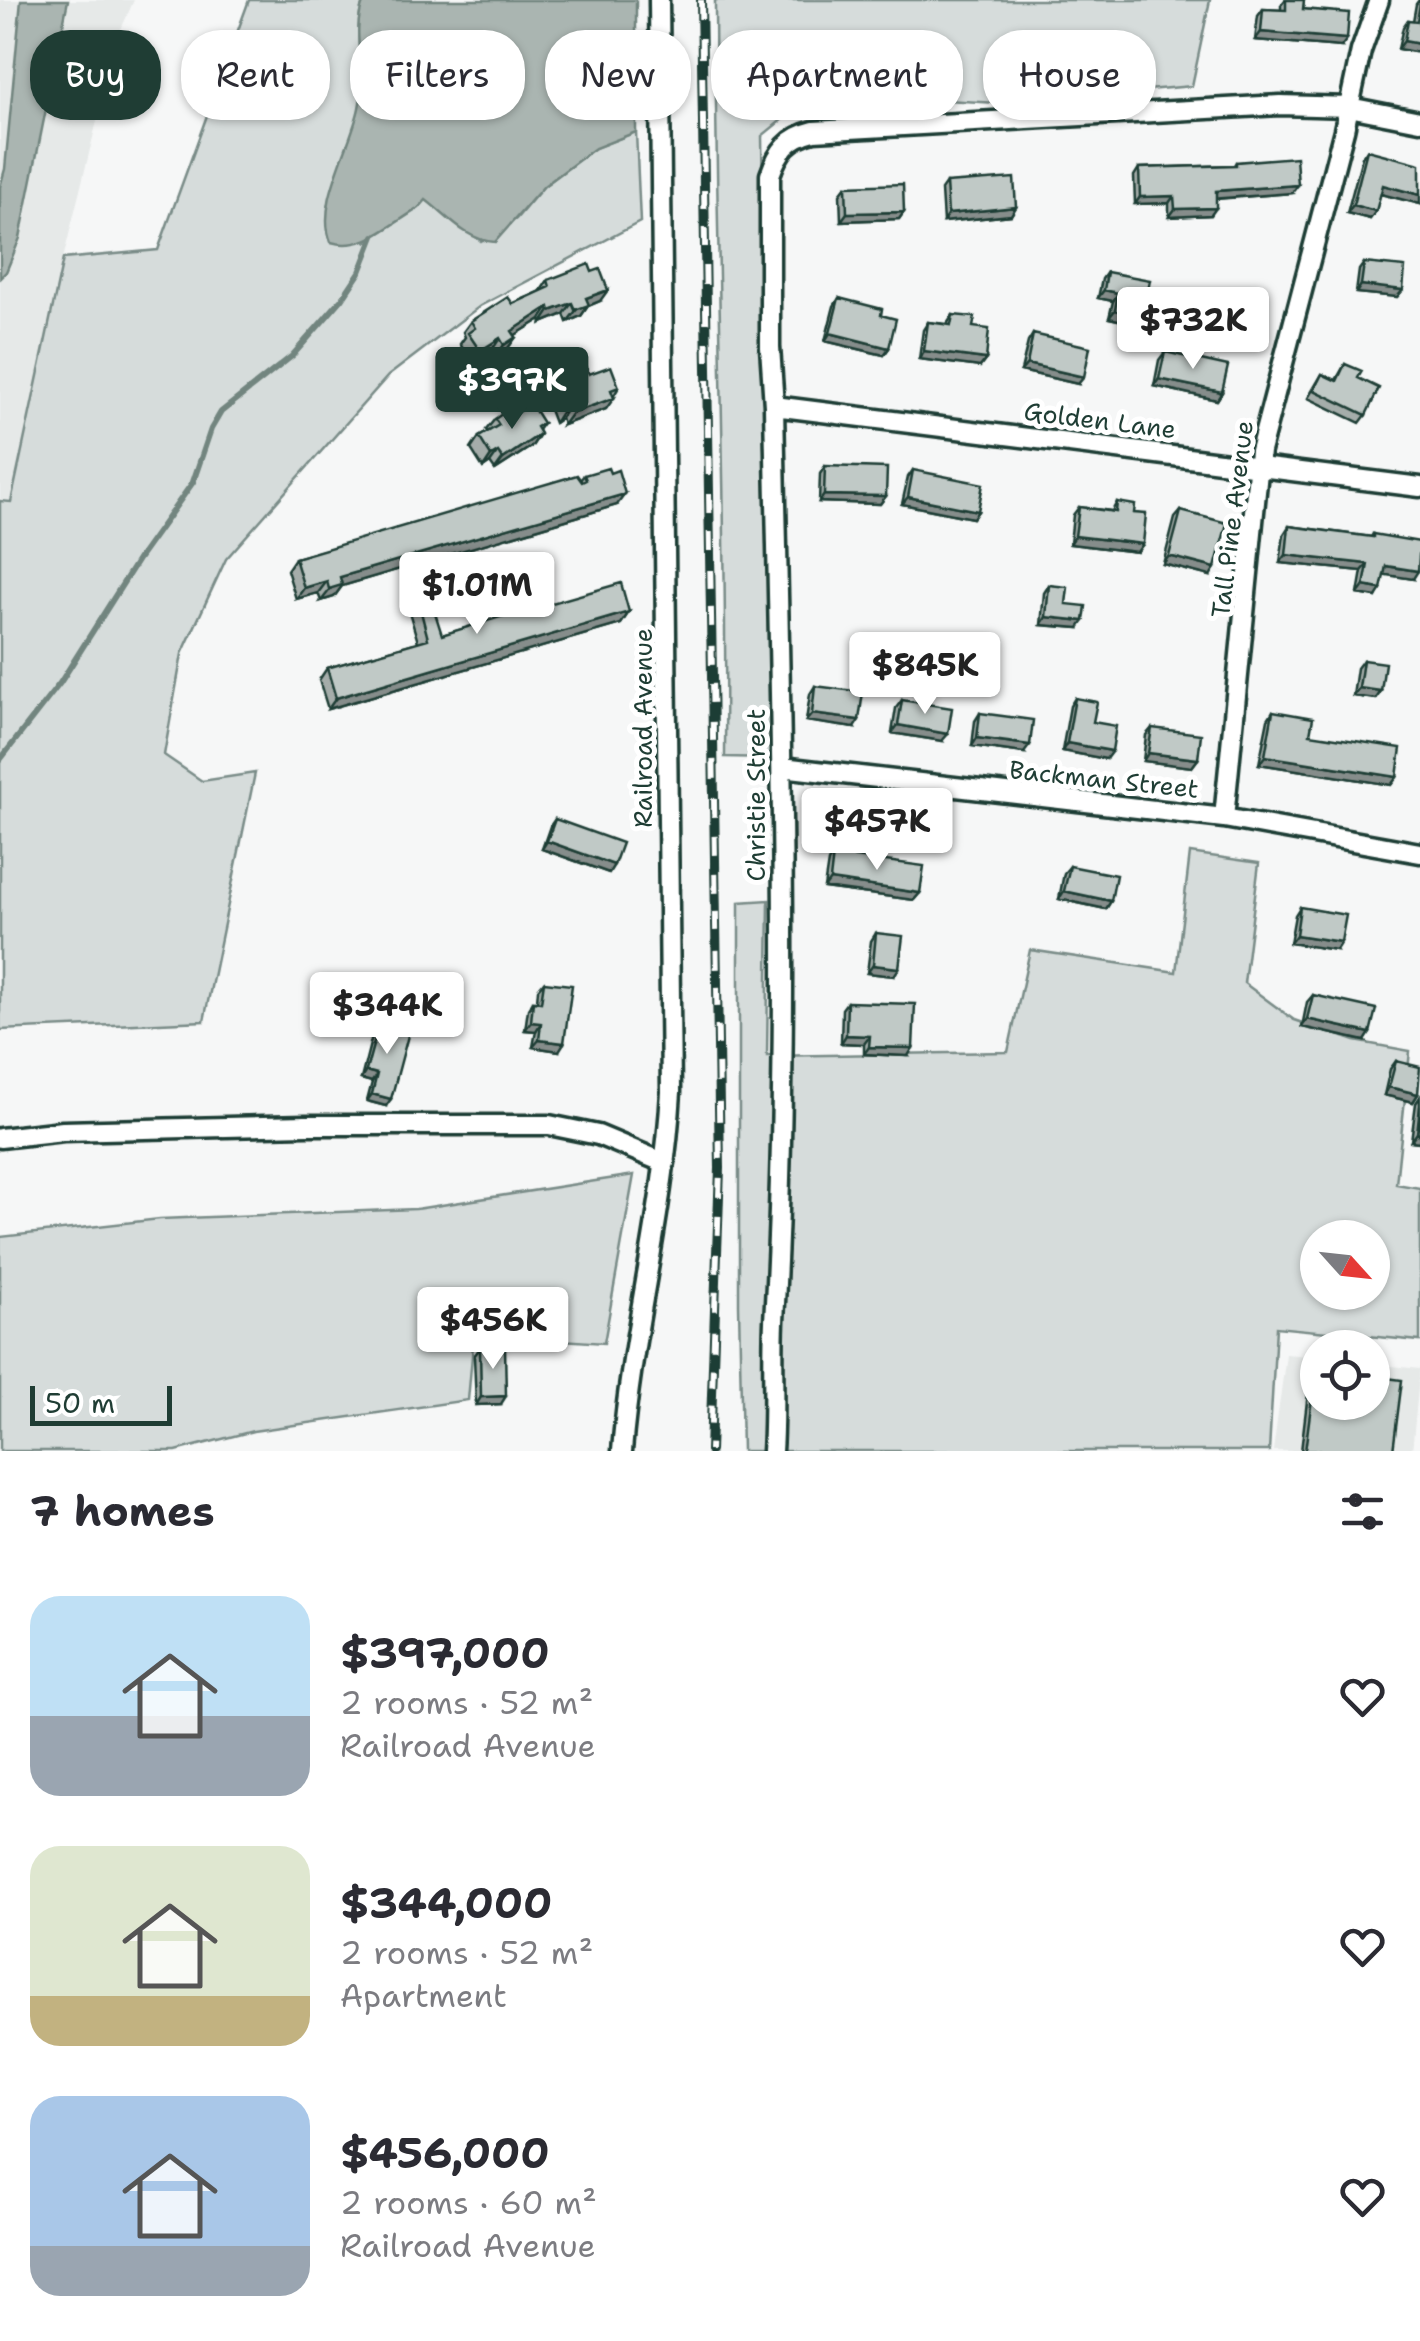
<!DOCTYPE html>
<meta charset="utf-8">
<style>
:root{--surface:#fff;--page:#f2f2f3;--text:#2b2b33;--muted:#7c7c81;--accent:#1f3d34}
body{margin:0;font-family:"Shantell Sans",sans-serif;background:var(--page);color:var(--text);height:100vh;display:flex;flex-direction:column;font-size:38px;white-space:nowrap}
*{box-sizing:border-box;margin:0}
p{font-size:32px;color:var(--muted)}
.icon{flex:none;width:55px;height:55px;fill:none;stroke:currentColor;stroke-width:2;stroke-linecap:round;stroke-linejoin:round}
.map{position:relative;height:1451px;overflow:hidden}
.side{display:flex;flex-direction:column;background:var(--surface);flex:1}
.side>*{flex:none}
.top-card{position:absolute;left:30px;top:30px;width:1360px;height:90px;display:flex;gap:20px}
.needle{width:65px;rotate:117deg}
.buttons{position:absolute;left:1300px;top:1220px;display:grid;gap:20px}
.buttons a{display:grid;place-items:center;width:90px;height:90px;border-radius:50%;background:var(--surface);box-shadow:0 2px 8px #0004;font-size:50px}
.scale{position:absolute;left:30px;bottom:25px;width:142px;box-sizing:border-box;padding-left:10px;border:5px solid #1f3d34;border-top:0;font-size:28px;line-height:35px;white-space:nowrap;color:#1f3d34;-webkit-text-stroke:8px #fff;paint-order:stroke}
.price{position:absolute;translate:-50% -85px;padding:0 22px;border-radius:10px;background:#fff;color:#222;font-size:32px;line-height:65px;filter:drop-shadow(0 2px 5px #0008)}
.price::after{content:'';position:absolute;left:50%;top:60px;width:30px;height:22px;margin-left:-15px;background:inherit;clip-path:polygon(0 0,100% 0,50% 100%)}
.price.current{background:var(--accent);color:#fff}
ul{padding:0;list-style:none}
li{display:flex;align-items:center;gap:30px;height:250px;padding:0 30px}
li span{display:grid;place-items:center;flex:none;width:280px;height:200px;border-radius:30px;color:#555}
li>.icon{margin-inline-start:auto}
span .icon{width:120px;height:120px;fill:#fffc;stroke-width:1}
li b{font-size:42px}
h2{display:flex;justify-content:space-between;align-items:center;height:120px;padding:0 30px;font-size:42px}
.tag{padding:0 35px;border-radius:40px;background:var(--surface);box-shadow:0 2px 8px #0004;font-size:35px;line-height:90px}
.tag.current{background:var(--accent);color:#fff}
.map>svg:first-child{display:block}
</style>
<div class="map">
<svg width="1420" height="1451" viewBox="0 0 1420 1451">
<rect width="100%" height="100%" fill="#f6f7f7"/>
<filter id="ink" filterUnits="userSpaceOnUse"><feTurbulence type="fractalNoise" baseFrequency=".01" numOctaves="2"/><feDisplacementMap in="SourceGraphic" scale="20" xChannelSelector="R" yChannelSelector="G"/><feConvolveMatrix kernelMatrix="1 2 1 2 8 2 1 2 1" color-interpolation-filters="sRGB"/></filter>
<g filter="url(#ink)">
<!-- built -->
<path fill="#e6e9e8" d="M 0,0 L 134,0 L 118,36 L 63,259 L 11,503 L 0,501 Z
M 1286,1354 L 1317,1357 L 1318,1402 L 1372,1402 L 1373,1364 L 1420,1369 L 1412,1451 L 1273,1451 Z"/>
<!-- green -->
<path fill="#d6dcdb" stroke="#7a8c88" stroke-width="2.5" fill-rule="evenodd" d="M 249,0 L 364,0 C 352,29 364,68 361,101 C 357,136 339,172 329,206 L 366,242 L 419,208 L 425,199 L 481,241 L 516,219 L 544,186 L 595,148 L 636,132 L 640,222 L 480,306 L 388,376 L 226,559 L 182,654 L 164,755 L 202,781 L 255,773 L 204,1021 L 0,1030 L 0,501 L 11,502 L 63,259 L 158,250 Z
M 715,0 L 1210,0 L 1192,86 L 998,103 L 838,94 L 811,96 L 762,136 L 771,758 L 725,757 C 727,504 716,252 715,0 Z
M 1190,853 L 1259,863 L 1244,983 L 1294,1020 L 1355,1041 L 1410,1051 L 1396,1184 L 1420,1188 L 1420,1341 L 1276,1327 L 1269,1451 L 742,1451 L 739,1304 L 739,902 L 769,900 L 767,1056 L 1008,1052 L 1030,950 L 1176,972 ZM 1318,1238 L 1372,1238 L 1372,1292 L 1318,1292 Z
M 634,1175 L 604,1343 L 474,1334 L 468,1400 L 253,1431 L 176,1451 L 0,1451 L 0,1237 L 160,1219 L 416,1209 Z"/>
<!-- water -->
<path fill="#aab5b1" stroke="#72857f" stroke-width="2.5" d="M 21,0 L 68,0 L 20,238 L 6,272 L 0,278 L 0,187 L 5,169 Z
M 364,0 L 636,0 L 636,132 L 595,148 L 544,186 L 495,242 C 467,241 447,216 426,200 L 419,208 C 392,223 364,252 331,242 C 315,205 351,147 359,108 C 367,72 350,33 364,0 Z"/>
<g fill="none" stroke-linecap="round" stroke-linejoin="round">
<!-- stream -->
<path stroke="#72857f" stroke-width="6" d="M 0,760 L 60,683 L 139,558 L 193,482 L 211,429 L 221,412 L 292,356 L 342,299 L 360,272 L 374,236"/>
<!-- street casing -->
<g stroke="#1f3d34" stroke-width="25">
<path id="street" d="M 774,406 L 1420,487
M 782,767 L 1224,818 L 1420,853
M 1224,818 L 1260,451 L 1344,130 L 1361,51 L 1379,0
M 0,1138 L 63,1131 L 306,1125 L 549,1125 L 598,1135 L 665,1163
M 622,1451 C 632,1330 664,1213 671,1092 L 659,0
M 772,1451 C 775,1408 772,1365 774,1322 C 791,1017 780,711 774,406 L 770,347 L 770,175 C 778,151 789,137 814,131 L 1280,105 L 1349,107 L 1420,121"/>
</g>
<!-- street -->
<use href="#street" stroke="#fff" stroke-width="18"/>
<!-- rail casing -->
<g stroke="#1f3d34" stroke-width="10">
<path id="rail" d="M 701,0 L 720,1168 L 710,1451"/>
</g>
<!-- rail -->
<use href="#rail" stroke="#fff" stroke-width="6" stroke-dasharray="19" stroke-linecap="butt"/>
</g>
<!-- wall -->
<path fill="#a5adaa" stroke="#1f3d34" stroke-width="2.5" d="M 1285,0 L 1304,0 L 1303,9 L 1341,47 L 1255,40 L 1258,16 L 1263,9 L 1281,10 L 1281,5 Z
M 1419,0 L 1420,0 L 1420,53 L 1398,49 L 1403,27 L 1408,20 L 1413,21 L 1416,4 Z
M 1367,150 L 1420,204 L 1380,194 L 1376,211 L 1370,219 L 1347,213 L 1362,157 Z
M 1236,162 L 1292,193 L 1216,199 L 1211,215 L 1169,217 L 1169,203 L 1135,204 L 1134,176 L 1139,168 L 1234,165 Z
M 946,183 L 1016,207 L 1011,215 L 943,222 L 941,190 Z
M 846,186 L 904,212 L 899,219 L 841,221 L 840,194 Z
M 1364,263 L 1403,290 L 1397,297 L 1356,293 L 1359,270 Z
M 1107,272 L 1137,324 L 1109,318 L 1113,301 L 1098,298 L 1102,279 Z
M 548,280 L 600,301 L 588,306 L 581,316 L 567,322 L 564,314 L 542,323 L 541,319 L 515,335 L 516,337 L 508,348 L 496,356 L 492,350 L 472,363 L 460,344 L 465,337 L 463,332 L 471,321 L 540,292 Z
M 839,298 L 881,315 L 889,348 L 884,355 L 825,341 L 834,306 Z
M 953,315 L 973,327 L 986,359 L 980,367 L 919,359 L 923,330 L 928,322 L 947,324 Z
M 1033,334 L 1078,384 L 1021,371 L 1028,342 Z
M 1165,352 L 1222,392 L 1217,400 L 1154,386 L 1159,360 Z
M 1345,364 L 1358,378 L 1366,415 L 1360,423 L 1308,398 L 1322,374 L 1336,380 Z
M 573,372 L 589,374 L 619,387 L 606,409 L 563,425 L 561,418 L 554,423 L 545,399 L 553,387 L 565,383 Z
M 511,417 L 543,423 L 538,430 L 540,434 L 532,446 L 495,470 L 490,463 L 483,468 L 471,449 L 479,437 L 488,432 L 486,430 L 495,419 Z
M 825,466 L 886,496 L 880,504 L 819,502 L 820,474 Z
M 913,470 L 978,511 L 973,518 L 902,504 L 908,477 Z
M 584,475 L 617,505 L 342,586 L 334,597 L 321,601 L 318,593 L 296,599 L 287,570 L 295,558 L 580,480 Z
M 1117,502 L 1134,513 L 1143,544 L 1137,552 L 1070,544 L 1073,515 L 1079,507 L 1112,511 Z
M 1181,511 L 1210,576 L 1163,564 L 1175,518 Z
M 1289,526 L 1371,537 L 1373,534 L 1413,579 L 1384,574 L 1376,597 L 1358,594 L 1362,571 L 1280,563 L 1284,534 Z
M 498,580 L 521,612 L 629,612 L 621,624 L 328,709 L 319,680 L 327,668 L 418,642 L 410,615 L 419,604 L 442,635 L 497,619 L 490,592 Z
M 1049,585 L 1066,604 L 1079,628 L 1041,625 L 1044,593 Z
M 1363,660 L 1381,691 L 1376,699 L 1353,696 L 1357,668 Z
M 815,686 L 854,728 L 806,721 L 810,694 Z
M 1075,698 L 1093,722 L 1106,759 L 1062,751 L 1070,706 Z
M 902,700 L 942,741 L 892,733 L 896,708 Z
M 1273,711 L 1310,734 L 1397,777 L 1391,785 L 1259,764 L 1268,719 Z
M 980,713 L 1024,753 L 972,746 L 975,721 Z
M 1152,728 L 1198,759 L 1192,767 L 1143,761 L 1146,735 Z
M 555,819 L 609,873 L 542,849 L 550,826 Z
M 833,854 L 920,893 L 914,900 L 824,888 L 828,862 Z
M 1070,866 L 1111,901 L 1106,909 L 1059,899 L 1064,873 Z
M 1300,907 L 1336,950 L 1290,943 L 1295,915 Z
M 876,933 L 894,976 L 867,973 L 871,941 Z
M 544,982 L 559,1051 L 533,1047 L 536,1031 L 525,1030 L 528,1009 L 533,1001 L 537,1001 L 538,989 Z
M 1313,995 L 1365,1041 L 1302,1027 L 1307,1002 Z
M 847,1002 L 908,1056 L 864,1054 L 864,1044 L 841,1043 L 842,1009 Z
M 380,1020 L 386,1106 L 367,1101 L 372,1082 L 361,1079 L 374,1028 Z
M 1396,1061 L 1418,1094 L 1413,1102 L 1384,1095 L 1390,1069 Z
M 1420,1097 L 1420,1142 L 1411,1141 L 1416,1103 Z
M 480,1348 L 501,1404 L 476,1405 L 474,1356 Z
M 1316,1368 L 1393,1451 L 1301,1451 L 1310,1376 Z"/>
<!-- shaded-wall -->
<path fill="#868d8b" stroke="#1f3d34" stroke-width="2.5" d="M 1261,32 L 1347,39 L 1341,47 L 1255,40 Z
M 1404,41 L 1420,44 L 1420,53 L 1398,49 Z
M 1298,185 L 1292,193 L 1210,199 L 1216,191 Z
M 1383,185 L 1420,195 L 1420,204 L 1377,193 Z
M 1174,196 L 1169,203 L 1135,204 L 1140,197 Z
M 1353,205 L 1376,211 L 1370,219 L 1347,213 Z
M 1016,207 L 1011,215 L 943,222 L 948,214 Z
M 1216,208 L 1211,215 L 1169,217 L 1175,209 Z
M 904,212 L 899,219 L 841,221 L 847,213 Z
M 1361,285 L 1403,290 L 1397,297 L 1356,293 Z
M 608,290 L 600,301 L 588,306 L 581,316 L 567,322 L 586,298 Z
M 1104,290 L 1118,293 L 1113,301 L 1098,298 Z
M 572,303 L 564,314 L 542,323 L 550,311 Z
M 549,307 L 541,319 L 504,342 L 512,331 Z
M 1115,310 L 1143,316 L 1137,324 L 1109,318 Z
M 830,333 L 889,348 L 884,355 L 825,341 Z
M 516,337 L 508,348 L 496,356 L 504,345 Z
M 500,338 L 492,350 L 472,363 L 480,351 Z
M 924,351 L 986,359 L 980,367 L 919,359 Z
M 1027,364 L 1084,377 L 1078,384 L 1021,371 Z
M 1159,379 L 1222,392 L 1217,400 L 1154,386 Z
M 614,398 L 606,409 L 563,425 L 572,413 Z
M 569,406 L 561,418 L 554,423 L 562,411 Z
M 540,434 L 532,446 L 495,470 L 503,459 Z
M 498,452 L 490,463 L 483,468 L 491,456 Z
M 625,494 L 617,505 L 342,586 L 334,597 L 321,601 L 340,577 Z
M 824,495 L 886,496 L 880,504 L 819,502 Z
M 908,497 L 978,511 L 973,518 L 902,504 Z
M 1075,536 L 1143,544 L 1137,552 L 1070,544 Z
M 1286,555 L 1368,564 L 1362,571 L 1280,563 Z
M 1169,556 L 1215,568 L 1210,576 L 1163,564 Z
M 1386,566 L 1418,571 L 1413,579 L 1380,574 Z
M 327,581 L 318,593 L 296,599 L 304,588 Z
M 1364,586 L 1381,589 L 1376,597 L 1358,594 Z
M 629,612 L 621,624 L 328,709 L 336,698 Z
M 1046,617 L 1084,621 L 1079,628 L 1041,625 Z
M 1359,688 L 1381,691 L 1376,699 L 1353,696 Z
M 812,714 L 859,720 L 854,728 L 806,721 Z
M 898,725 L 948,734 L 942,741 L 892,733 Z
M 977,738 L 1030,745 L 1024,753 L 972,746 Z
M 1067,743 L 1112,751 L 1106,759 L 1062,751 Z
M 1148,753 L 1198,759 L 1192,767 L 1143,761 Z
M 1265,756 L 1397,777 L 1391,785 L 1259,764 Z
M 547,841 L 614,865 L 609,873 L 542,849 Z
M 830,880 L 920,893 L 914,900 L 824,888 Z
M 1064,891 L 1111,901 L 1106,909 L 1059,899 Z
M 1296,935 L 1341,942 L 1336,950 L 1290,943 Z
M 873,965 L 899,968 L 894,976 L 867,973 Z
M 1307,1019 L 1370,1033 L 1365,1041 L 1302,1027 Z
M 531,1022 L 541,1023 L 536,1031 L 525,1030 Z
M 846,1035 L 870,1036 L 864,1044 L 841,1043 Z
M 539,1040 L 564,1043 L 559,1051 L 533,1047 Z
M 869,1047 L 913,1048 L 908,1056 L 864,1054 Z
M 366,1071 L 377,1074 L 372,1082 L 361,1079 Z
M 1389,1087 L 1418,1094 L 1413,1102 L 1384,1095 Z
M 372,1094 L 391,1099 L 386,1106 L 367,1101 Z
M 1417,1133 L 1420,1134 L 1420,1142 L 1411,1141 Z
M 506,1396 L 501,1404 L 476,1405 L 481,1397 Z"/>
<!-- building -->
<path fill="#c0c9c6" stroke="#1f3d34" stroke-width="2.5" d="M 1286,0 L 1304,0 L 1303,9 L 1349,13 L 1347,39 L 1261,32 L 1263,9 L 1286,10 Z
M 1420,4 L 1420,44 L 1404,41 L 1408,20 L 1417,21 Z
M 1367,150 L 1420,164 L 1420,195 L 1383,185 L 1376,211 L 1353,205 Z
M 1296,157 L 1298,185 L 1216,191 L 1216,208 L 1175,209 L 1174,196 L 1140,197 L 1139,168 L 1236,165 L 1236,162 Z
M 1014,178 L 1016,207 L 948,214 L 946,183 Z
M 903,184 L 904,212 L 847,213 L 846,186 Z
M 1364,263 L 1405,267 L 1403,290 L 1361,285 Z
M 589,264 L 592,272 L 600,269 L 608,290 L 586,298 L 589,305 L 575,310 L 572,303 L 550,311 L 549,307 L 512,331 L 516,337 L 504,345 L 500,338 L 480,351 L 468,333 L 475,328 L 471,321 L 508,297 L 513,304 L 550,287 L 548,280 Z
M 1107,272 L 1150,280 L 1143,316 L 1115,310 L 1118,293 L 1104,290 Z
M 839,298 L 882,309 L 881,315 L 896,319 L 889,348 L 830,333 Z
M 953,315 L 975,317 L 973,327 L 989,329 L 986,359 L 924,351 L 928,322 L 951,325 Z
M 1033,334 L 1090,347 L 1084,377 L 1027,364 Z
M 1165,352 L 1228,366 L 1222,392 L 1159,379 Z
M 1345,364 L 1362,371 L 1358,378 L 1379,388 L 1366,415 L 1314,390 L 1322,374 L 1337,381 Z
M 611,366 L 619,387 L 611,390 L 614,398 L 572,413 L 569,406 L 562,411 L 553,387 L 575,379 L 573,372 L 586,367 L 589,374 Z
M 531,404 L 543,423 L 536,427 L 540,434 L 503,459 L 498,452 L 491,456 L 479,437 L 499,425 L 495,419 L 507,410 L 511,417 Z
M 825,466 L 887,468 L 886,496 L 824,495 Z
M 608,468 L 610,473 L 618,470 L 625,494 L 340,577 L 342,585 L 329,589 L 327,581 L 304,588 L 295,558 L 577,475 L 582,482 L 586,480 L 584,475 Z
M 913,470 L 983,484 L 978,511 L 908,497 Z
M 1117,502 L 1135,505 L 1134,513 L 1146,514 L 1143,544 L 1075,536 L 1079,507 L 1116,512 Z
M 1181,511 L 1227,523 L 1215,568 L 1169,556 Z
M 1289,526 L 1373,537 L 1373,534 L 1420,542 L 1418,571 L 1386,566 L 1381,589 L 1364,586 L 1368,564 L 1286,555 Z
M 510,576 L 521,612 L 621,583 L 629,612 L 336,698 L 327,668 L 428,639 L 419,604 L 431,600 L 442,635 L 507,615 L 498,580 Z
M 1049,585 L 1068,587 L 1066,604 L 1086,606 L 1084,621 L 1046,617 Z
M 1363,660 L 1385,663 L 1381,691 L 1359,688 Z
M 815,686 L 863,692 L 859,720 L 812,714 Z
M 1075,698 L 1097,702 L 1093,722 L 1116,726 L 1112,751 L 1067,743 Z
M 902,700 L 952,708 L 948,734 L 898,725 Z
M 1273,711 L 1313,718 L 1310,734 L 1401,748 L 1397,777 L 1265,756 Z
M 980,713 L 1033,720 L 1030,745 L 977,738 Z
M 1152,728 L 1201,734 L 1198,759 L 1148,753 Z
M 555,819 L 622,843 L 614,865 L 547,841 Z
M 833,854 L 924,866 L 920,893 L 830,880 Z
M 1070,866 L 1116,875 L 1111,901 L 1064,891 Z
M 1300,907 L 1346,915 L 1341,942 L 1296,935 Z
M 876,933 L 903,936 L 899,968 L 873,965 Z
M 544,982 L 572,985 L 564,1043 L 539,1040 L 541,1023 L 531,1022 L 533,1001 L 541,1002 Z
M 1313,995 L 1376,1009 L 1370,1033 L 1307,1019 Z
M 847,1002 L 915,1004 L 913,1048 L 869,1047 L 870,1036 L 846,1035 Z
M 380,1020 L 410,1028 L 391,1099 L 372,1094 L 377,1074 L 366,1071 Z
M 1396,1061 L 1420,1067 L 1418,1094 L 1389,1087 Z
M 1420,1106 L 1420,1134 L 1417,1133 Z
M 505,1347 L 506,1396 L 481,1397 L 480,1348 Z
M 1316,1368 L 1318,1368 L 1318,1402 L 1372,1402 L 1372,1376 L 1402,1380 L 1393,1451 L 1305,1451 Z"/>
</g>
<g text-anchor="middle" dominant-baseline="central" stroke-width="10" stroke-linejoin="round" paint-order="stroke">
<!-- street labels -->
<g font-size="25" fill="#1f3d34" stroke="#fff">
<text transform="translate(1100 420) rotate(7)">Golden Lane</text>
<text transform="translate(1232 519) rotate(-83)">Tall Pine Avenue</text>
<text transform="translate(643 728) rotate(-90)">Railroad Avenue</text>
<text transform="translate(1104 779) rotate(6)">Backman Street</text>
<text transform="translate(756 795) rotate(-90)">Christie Street</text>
</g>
</g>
</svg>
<div class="buttons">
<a><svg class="needle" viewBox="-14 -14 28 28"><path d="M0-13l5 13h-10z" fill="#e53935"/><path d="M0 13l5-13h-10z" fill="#7c7c81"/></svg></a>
<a><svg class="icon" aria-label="locate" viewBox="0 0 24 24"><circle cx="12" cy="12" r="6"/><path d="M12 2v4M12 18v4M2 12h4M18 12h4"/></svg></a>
</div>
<div class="scale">50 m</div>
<b class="price" style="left:1193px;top:372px">$732K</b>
<b class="price current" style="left:512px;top:432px">$397K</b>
<b class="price" style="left:477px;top:637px">$1.01M</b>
<b class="price" style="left:925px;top:717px">$845K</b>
<b class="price" style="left:877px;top:873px">$457K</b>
<b class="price" style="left:387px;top:1057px">$344K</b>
<b class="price" style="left:493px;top:1372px">$456K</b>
<div class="top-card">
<a class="tag current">Buy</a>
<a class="tag">Rent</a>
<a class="tag">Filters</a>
<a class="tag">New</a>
<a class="tag">Apartment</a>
<a class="tag">House</a>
</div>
</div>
<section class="side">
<h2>7 homes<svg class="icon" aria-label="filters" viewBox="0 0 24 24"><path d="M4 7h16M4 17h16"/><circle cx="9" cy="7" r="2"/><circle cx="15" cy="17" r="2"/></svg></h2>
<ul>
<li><span style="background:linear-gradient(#bfe0f5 60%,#9aa5b1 0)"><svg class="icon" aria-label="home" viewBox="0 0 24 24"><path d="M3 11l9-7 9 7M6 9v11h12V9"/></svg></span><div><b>$397,000</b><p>2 rooms · 52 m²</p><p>Railroad Avenue</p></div><svg class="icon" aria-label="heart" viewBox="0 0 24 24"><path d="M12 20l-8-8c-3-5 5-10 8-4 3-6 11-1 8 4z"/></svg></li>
<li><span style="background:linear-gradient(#dfe7d0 75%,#c2b280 0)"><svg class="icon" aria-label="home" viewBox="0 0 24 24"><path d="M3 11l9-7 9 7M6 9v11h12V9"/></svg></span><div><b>$344,000</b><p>2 rooms · 52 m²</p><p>Apartment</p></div><svg class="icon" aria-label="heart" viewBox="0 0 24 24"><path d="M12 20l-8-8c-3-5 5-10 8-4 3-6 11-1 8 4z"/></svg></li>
<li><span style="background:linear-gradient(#a9c7e8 75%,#9aa5b1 0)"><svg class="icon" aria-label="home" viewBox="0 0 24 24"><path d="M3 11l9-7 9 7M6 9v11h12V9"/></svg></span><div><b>$456,000</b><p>2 rooms · 60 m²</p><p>Railroad Avenue</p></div><svg class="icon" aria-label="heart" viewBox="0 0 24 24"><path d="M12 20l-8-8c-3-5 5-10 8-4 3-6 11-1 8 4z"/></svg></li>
</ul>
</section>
